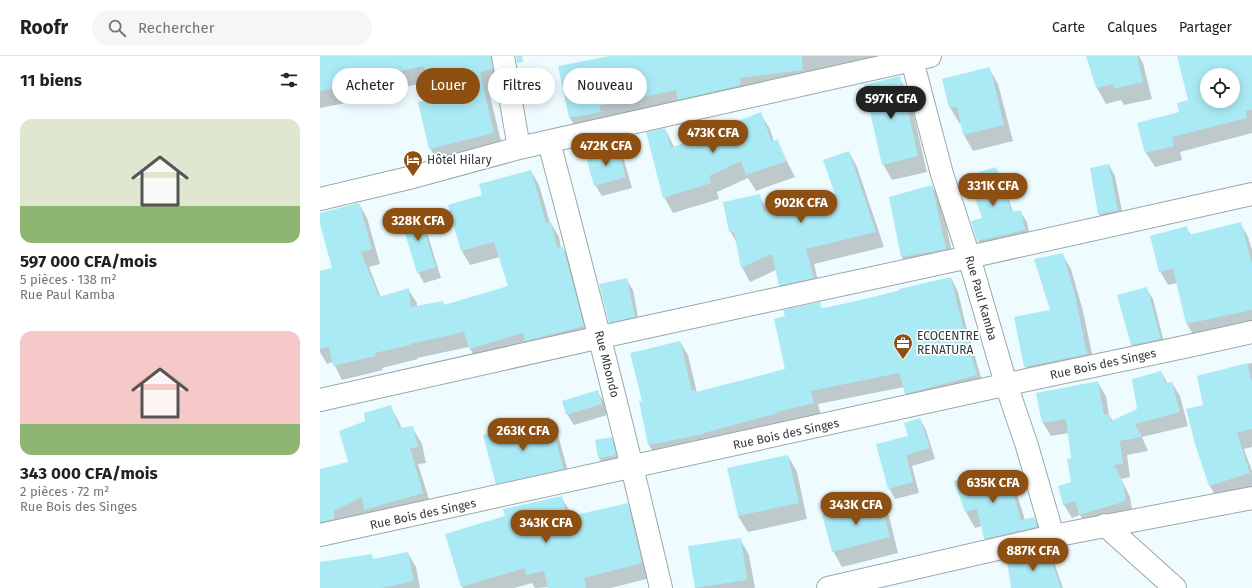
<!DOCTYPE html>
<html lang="fr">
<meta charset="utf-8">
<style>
:root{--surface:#fff;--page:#f6f6f6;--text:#202124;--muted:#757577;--line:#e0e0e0;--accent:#8d5012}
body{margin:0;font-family:"Fira Sans",sans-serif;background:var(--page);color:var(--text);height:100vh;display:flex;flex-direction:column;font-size:15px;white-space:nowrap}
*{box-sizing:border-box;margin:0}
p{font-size:13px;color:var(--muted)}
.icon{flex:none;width:22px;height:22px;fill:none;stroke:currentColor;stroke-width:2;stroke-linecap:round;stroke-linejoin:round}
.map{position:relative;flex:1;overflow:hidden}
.panel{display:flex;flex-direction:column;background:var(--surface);width:320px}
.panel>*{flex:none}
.guide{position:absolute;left:12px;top:12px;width:380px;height:36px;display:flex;gap:8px}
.tools{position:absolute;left:880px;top:12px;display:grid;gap:8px}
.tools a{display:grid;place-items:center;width:40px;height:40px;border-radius:50%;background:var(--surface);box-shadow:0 2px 10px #0003;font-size:20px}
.price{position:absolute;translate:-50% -34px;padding:0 9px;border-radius:14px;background:var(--accent);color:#fff;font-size:13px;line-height:26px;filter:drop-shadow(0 1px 2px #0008)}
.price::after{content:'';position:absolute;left:50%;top:24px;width:12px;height:9px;margin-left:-6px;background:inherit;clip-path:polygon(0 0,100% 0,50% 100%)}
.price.selected{background:#222;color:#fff}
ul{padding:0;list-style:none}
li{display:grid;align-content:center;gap:8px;height:212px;padding:0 20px}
li span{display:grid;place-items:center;height:124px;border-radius:12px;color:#555}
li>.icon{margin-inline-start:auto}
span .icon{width:72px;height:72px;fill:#fffc;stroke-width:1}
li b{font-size:17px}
h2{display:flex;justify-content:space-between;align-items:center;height:48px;padding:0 20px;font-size:17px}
.chip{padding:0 14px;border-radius:18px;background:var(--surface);box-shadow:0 2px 10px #0003;font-size:14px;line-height:36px}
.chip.selected{background:var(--accent);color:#fff}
header{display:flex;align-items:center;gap:24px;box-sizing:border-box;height:56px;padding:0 20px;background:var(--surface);border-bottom:1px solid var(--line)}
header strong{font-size:19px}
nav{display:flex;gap:22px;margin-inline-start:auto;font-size:14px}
.search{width:280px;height:36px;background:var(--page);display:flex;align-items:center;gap:10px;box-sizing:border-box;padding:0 14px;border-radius:22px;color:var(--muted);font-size:15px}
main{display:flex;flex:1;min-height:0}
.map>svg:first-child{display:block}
</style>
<header>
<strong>Roofr</strong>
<div class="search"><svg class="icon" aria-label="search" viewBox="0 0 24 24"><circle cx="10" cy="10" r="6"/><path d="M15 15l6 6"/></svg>Rechercher</div>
<nav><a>Carte</a><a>Calques</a><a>Partager</a></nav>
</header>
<main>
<section class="panel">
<h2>11 biens<svg class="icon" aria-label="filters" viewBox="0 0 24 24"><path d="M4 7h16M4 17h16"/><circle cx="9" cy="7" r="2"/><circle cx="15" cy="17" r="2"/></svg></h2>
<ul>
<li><span style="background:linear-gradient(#dfe7d0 70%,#8fb573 0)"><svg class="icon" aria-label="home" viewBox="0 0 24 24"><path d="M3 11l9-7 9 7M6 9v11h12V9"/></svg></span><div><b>597 000 CFA/mois</b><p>5 pièces · 138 m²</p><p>Rue Paul Kamba</p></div></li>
<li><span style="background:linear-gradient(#f6c9c9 75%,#8fb573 0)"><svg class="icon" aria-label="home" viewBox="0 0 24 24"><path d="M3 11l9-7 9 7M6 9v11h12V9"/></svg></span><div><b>343 000 CFA/mois</b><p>2 pièces · 72 m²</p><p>Rue Bois des Singes</p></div></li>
</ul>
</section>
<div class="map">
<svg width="932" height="532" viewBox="0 0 932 532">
<rect width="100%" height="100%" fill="#eefcff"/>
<!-- shadow -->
<path fill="#0003" fill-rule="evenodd" d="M 0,0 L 177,0 L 181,29 L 168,32 L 183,93 L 119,108 L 110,92 L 113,43 L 109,26 L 30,42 L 31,46 L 0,52 Z
M 292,0 L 557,0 L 558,5 L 260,79 L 250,62 L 239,11 Z
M 776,0 L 819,0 L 823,7 L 832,43 L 804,49 L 801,44 L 786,48 L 777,32 Z
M 858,0 L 932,0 L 932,77 L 860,96 L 862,104 L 835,111 L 826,97 L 819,68 L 860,57 L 869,44 ZM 887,19 L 913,19 L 913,45 L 887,45 Z
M 669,12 L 678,28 L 693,85 L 653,95 L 644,79 L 641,68 L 640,68 L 630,52 L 623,24 Z
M 579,22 L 589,38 L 607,116 L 572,124 L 563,108 Z
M 440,57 L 450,73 L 454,86 L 456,84 L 475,121 L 436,135 L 428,122 L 397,136 L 399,143 L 353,157 L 344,141 L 345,73 L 354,91 Z
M 298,93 L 304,104 L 312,132 L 282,140 L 275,129 Z
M 529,96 L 537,111 L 564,191 L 494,208 L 501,237 L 468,244 L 460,229 L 456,214 L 430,226 L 422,211 L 418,189 L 410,175 L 439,139 L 448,156 L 484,149 L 516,138 Z
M 789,109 L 795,120 L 804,165 L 785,169 L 779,158 Z
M 675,112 L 682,123 L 693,156 L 700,155 L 707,166 L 711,185 L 664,196 L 658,185 Z
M 211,115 L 219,129 L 230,167 L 231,167 L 239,181 L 241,192 L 243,192 L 251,206 L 271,284 L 158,307 L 149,291 L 97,302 L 98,303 L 62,312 L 63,314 L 22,324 L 13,306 L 7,308 L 0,296 L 0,216 L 13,212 L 0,164 L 0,158 L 39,148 L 47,162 L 60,208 L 49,211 L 61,242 L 88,233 L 97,247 L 97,251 L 122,246 L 125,250 L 189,230 L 180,201 L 150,209 L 142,195 L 129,149 L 164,139 Z
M 612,130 L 621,146 L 635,209 L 592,217 L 582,201 L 570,141 Z
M 98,156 L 104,167 L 121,222 L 104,227 L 98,216 Z
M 920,167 L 928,181 L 932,194 L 932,270 L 875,282 L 867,268 L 858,227 L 848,229 L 840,215 L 866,172 L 871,179 Z
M 742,198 L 751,213 L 763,255 L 775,312 L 713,325 L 705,310 L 731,254 Z
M 631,222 L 638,236 L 645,266 L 664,332 L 594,351 L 586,338 L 584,331 L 498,348 L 501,360 L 337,402 L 329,389 L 320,346 L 323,345 L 360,286 L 368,299 L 377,337 L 467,314 L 466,261 L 499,247 L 502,253 L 509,252 Z
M 306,223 L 313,234 L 320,272 L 296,277 L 290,266 Z
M 826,232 L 833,243 L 846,294 L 818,300 L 812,289 L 799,240 Z
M 932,307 L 932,391 L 924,393 L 932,415 L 932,434 L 898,445 L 890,430 L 885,350 L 878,320 Z
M 841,316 L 848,328 L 852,327 L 860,340 L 868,370 L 822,381 L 828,395 L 807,399 L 810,421 L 801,423 L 810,441 L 813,459 L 768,472 L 760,459 L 752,462 L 744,449 L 739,431 L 753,426 L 752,403 L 749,377 L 731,380 L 723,367 L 718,337 L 778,327 L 786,340 L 789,359 L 793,365 L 818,354 Z
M 277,335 L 284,346 L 287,359 L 254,369 L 247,358 Z
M 70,350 L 79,366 L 82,373 L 92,371 L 102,388 L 106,407 L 98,408 L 112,453 L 0,482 L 0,414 L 29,407 L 46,366 Z
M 229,363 L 238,379 L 252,430 L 186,444 L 177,428 Z
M 600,363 L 606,374 L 615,403 L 592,410 L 599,437 L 575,443 L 569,432 L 589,381 Z
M 291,382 L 298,393 L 302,410 L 285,413 L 279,402 Z
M 468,400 L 477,416 L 487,463 L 428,476 L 418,460 Z
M 663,416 L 668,424 L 687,419 L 696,435 L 705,464 L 714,462 L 723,478 L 674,499 L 665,483 L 662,470 L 655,472 L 646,456 L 636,425 Z
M 241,441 L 250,455 L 251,461 L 307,448 L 316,463 L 330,522 L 291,532 L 229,532 L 229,531 L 215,532 L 212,527 L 194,532 L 143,532 L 142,530 L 186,461 Z
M 560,444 L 569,460 L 578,497 L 522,511 L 513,495 Z
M 420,483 L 429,499 L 435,532 L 376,532 L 370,491 Z
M 727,495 L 734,506 L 743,532 L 692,532 Z
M 88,497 L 96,511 L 100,532 L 0,532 L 0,507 L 51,499 L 54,504 Z"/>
<!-- building -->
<path fill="#aaeaf5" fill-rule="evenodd" d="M 0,0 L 171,0 L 173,13 L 160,16 L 174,77 L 109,93 L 98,46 L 112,43 L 104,10 L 22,27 L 23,31 L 0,35 Z
M 196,0 L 202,0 L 203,6 L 197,7 Z
M 289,0 L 482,0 L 483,14 L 420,22 L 421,29 L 358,44 L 356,34 L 279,50 L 281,56 L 249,62 L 238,10 Z
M 766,0 L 817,0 L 823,26 L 793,33 L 794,28 L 776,32 Z
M 857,0 L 932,0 L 932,54 L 925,55 L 927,62 L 852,81 L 854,90 L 825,97 L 817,67 L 859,56 L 857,47 L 868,44 ZM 887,19 L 913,19 L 913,45 L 887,45 Z
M 670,11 L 684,69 L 643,79 L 637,51 L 629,52 L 622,23 Z
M 580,20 L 598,100 L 562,109 L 544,29 Z
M 441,56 L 452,86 L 457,83 L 467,105 L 426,119 L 421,105 L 389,120 L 391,127 L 343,142 L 326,76 L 345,72 L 351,92 Z
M 298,92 L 306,121 L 274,130 L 266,101 Z
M 529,95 L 556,176 L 486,193 L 494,222 L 459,230 L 452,198 L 421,212 L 414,176 L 409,176 L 403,146 L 440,138 L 444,156 L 482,148 L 482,146 L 515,138 L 503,104 Z
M 789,108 L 798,154 L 778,158 L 770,112 Z
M 676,111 L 692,156 L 701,154 L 705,174 L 657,185 L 651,165 L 662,162 L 647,120 Z
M 211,114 L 226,167 L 231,166 L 237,192 L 243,191 L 264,270 L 205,285 L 203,277 L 149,293 L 144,276 L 90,288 L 90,289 L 55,297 L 55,300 L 13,310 L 9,291 L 0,293 L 0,215 L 12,212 L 0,168 L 0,157 L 39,147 L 52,193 L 41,196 L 59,241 L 89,232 L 91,251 L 123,245 L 124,249 L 188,230 L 174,186 L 141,195 L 128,149 L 162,139 L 159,128 Z
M 612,129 L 626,193 L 581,201 L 569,141 Z
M 98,155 L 116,211 L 97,217 L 80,161 Z
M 921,166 L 932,208 L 932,254 L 866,268 L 853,212 L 839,216 L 830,180 L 867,170 L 869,179 Z
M 743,197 L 755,239 L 767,298 L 704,311 L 694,261 L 730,254 L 714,203 Z
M 631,221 L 638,252 L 657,319 L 585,338 L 579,317 L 491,335 L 494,347 L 457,356 L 458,357 L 384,377 L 384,378 L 328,389 L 319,345 L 322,345 L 310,297 L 360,285 L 372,335 L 375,334 L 376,336 L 465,313 L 454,263 L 465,260 L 463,254 L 500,246 L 501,252 L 509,251 L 579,235 L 579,233 Z
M 307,222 L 315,261 L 289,267 L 279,228 Z
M 827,231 L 841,283 L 811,289 L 797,239 Z
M 927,307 L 932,327 L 932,373 L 917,377 L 930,417 L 889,430 L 875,388 L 866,353 L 883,349 L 877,320 Z
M 841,315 L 845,327 L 852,326 L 860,356 L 815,368 L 822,381 L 800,385 L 803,408 L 794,409 L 803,427 L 806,445 L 759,459 L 755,445 L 743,449 L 738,430 L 751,426 L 747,403 L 751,402 L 746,363 L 722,367 L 716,337 L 778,325 L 784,359 L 789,358 L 791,365 L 817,353 L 812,323 Z
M 278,334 L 282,348 L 246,359 L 242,345 Z
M 71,349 L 79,372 L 93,370 L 98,391 L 90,392 L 103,437 L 44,454 L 42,441 L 14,455 L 14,463 L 0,466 L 0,413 L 28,406 L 19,375 L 45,365 L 44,357 Z
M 229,361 L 244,414 L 176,429 L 163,379 Z
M 600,362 L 610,392 L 586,399 L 593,426 L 568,433 L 556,388 L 588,380 L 584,367 Z
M 292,381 L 296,399 L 278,402 L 275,384 Z
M 468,399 L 479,447 L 418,460 L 407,412 Z
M 663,415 L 666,424 L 687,417 L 701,464 L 714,461 L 717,471 L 664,483 L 657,453 L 645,456 L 634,425 Z
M 242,440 L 247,461 L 308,447 L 322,507 L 264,522 L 266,532 L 228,532 L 224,515 L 206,519 L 205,512 L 141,531 L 125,478 L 185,460 L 183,453 Z
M 560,443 L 570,481 L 512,496 L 502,458 Z
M 421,482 L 427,524 L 375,532 L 368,490 Z
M 728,494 L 741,532 L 691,532 L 687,504 Z
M 88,496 L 94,525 L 62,532 L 0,532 L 0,506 L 52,498 L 53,503 Z"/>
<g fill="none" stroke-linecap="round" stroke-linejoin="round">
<!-- minor casing -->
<g stroke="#9ba8ab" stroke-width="24">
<path id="minor" d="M 183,0 L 199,92
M 592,4 L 622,118 L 649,201 L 686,328 L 707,390 L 733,480
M 229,86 C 268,234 306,383 341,532
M 0,143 L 93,121 L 199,92 L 610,0
M 0,344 L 281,281 L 649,201 L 932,138
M 785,469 L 855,532
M 0,479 C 228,431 456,380 684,329 C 766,311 850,295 932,276
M 508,532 L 733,480 L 932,442"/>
</g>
<!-- minor -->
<use href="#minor" stroke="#fff" stroke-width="22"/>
</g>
<!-- icons -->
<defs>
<g id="hotel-pin" transform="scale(1)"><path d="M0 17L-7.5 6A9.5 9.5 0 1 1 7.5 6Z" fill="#8d5012" stroke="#fff"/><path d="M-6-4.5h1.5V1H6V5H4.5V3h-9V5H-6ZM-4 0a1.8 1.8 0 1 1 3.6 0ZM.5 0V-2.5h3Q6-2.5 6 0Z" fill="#fff"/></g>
<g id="office-pin" transform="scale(1)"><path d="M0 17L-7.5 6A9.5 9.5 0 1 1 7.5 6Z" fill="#8d5012" stroke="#fff"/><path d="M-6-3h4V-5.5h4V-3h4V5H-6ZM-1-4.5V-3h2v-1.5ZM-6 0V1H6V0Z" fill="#fff"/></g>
</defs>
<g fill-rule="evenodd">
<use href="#hotel-pin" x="93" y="104"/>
<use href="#office-pin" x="583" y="287"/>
</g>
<g text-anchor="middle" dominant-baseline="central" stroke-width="3.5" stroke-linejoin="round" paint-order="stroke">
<!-- poi labels -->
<g font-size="12" fill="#323738" stroke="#fff" text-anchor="start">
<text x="107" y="104">Hôtel Hilary</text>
<text x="597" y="280">ECOCENTRE<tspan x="597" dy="14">RENATURA</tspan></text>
</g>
<!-- street labels -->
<g font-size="12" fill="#323738" stroke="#fff">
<text transform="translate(661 242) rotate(74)">Rue Paul Kamba</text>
<text transform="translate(287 308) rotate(76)">Rue Mbondo</text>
<text transform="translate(783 308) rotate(-12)">Rue Bois des Singes</text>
<text transform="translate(466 378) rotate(-12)">Rue Bois des Singes</text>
<text transform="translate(103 458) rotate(-12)">Rue Bois des Singes</text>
</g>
</g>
</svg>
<div class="tools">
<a><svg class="icon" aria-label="locate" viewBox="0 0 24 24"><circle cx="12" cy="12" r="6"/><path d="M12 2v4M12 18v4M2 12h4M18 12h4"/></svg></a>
</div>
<b class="price selected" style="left:571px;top:64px">597K CFA</b>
<b class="price" style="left:393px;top:98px">473K CFA</b>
<b class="price" style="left:286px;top:111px">472K CFA</b>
<b class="price" style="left:673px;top:151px">331K CFA</b>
<b class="price" style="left:481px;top:168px">902K CFA</b>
<b class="price" style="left:98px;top:186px">328K CFA</b>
<b class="price" style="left:203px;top:396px">263K CFA</b>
<b class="price" style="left:673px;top:448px">635K CFA</b>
<b class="price" style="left:536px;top:470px">343K CFA</b>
<b class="price" style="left:226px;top:488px">343K CFA</b>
<b class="price" style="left:713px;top:516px">887K CFA</b>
<div class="guide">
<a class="chip">Acheter</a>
<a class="chip selected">Louer</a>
<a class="chip">Filtres</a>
<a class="chip">Nouveau</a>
</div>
</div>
</main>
